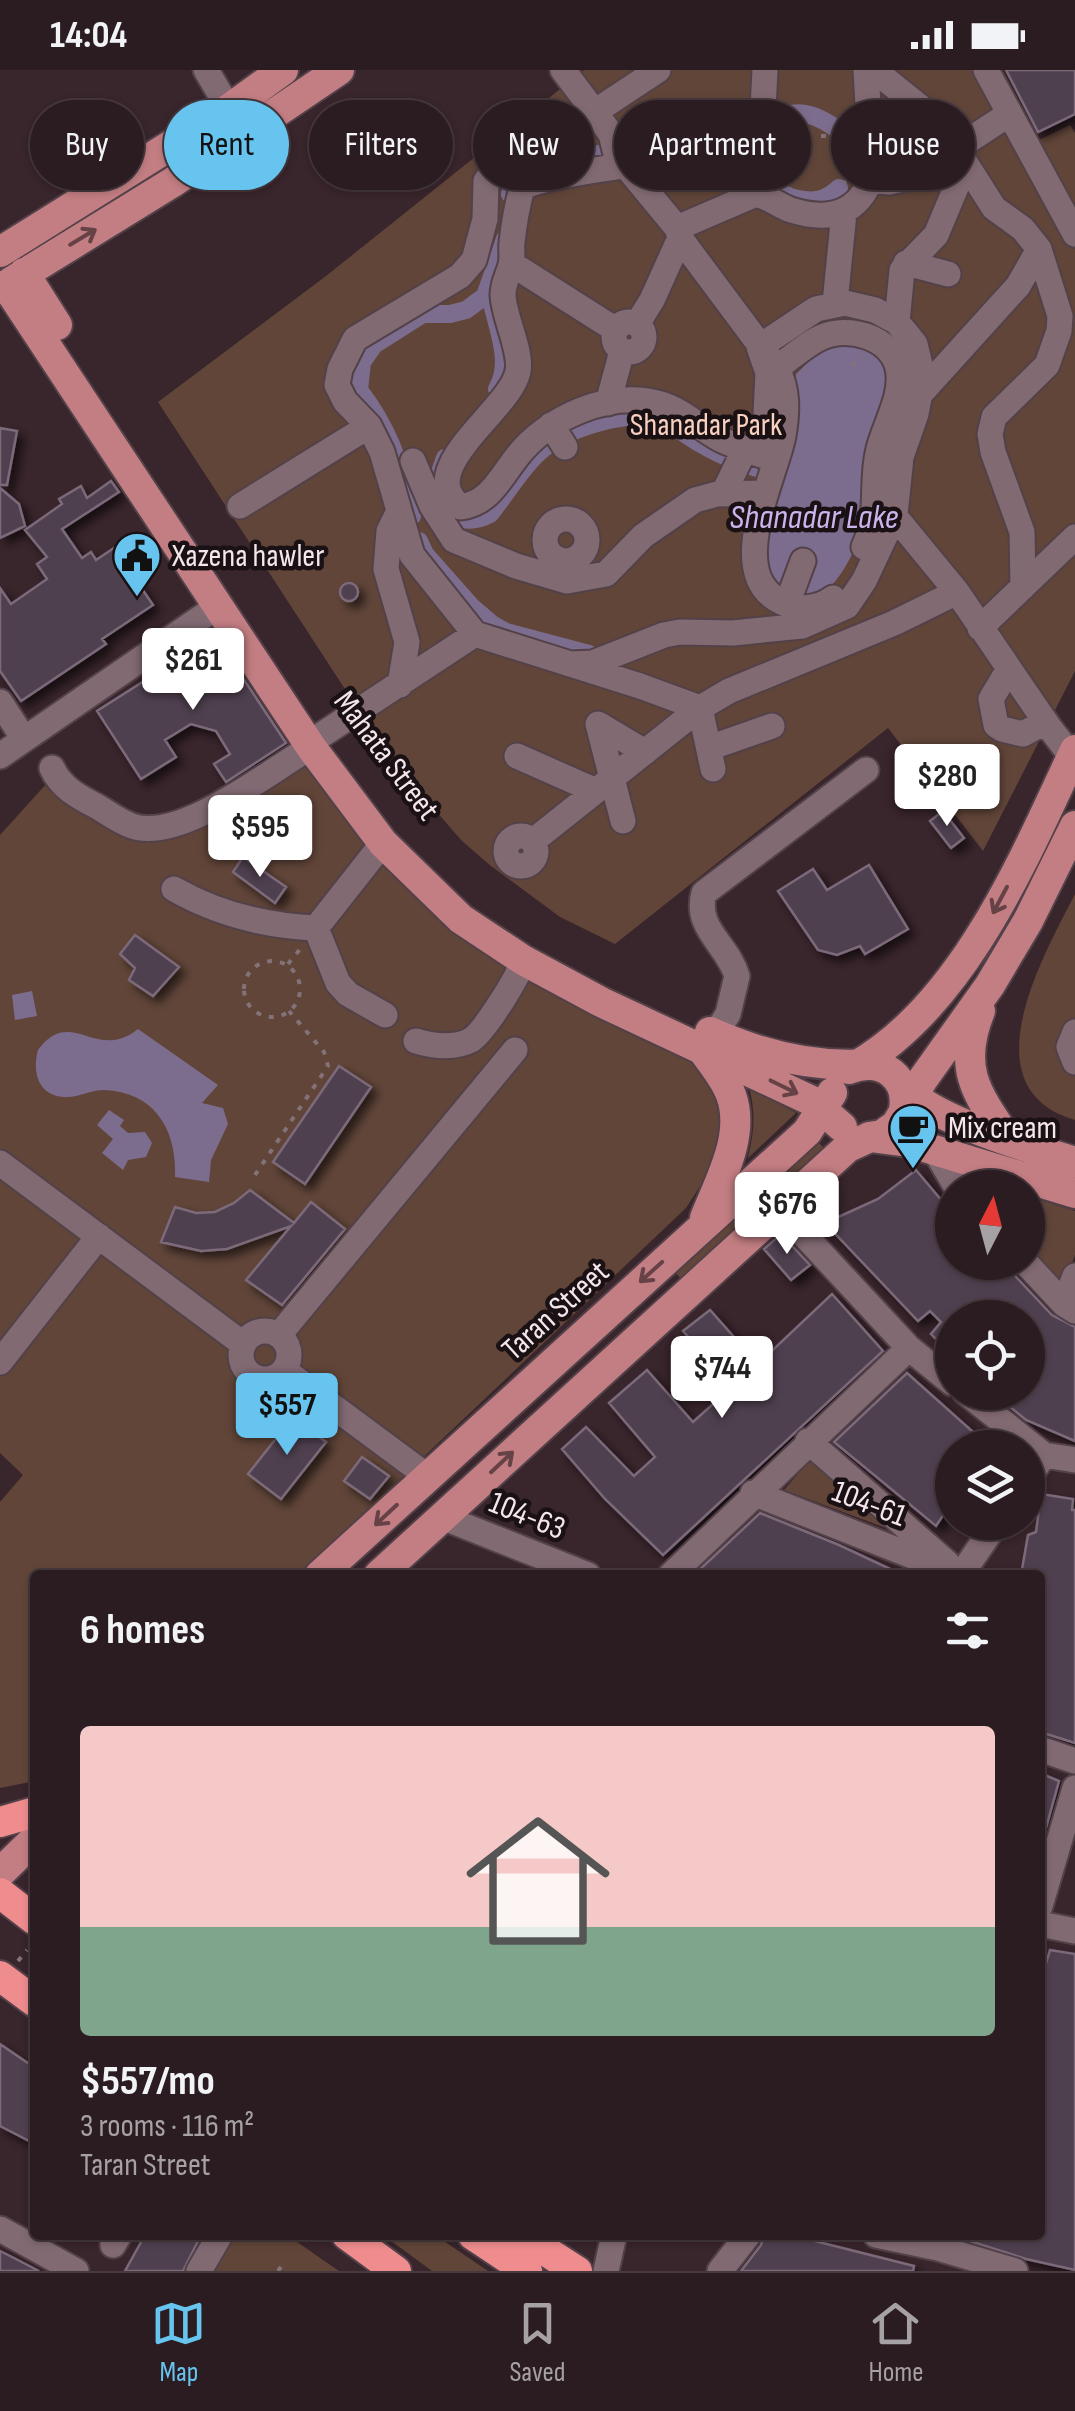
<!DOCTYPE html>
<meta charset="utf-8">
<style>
:root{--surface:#2b1c21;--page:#37292e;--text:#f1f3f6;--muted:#a6a1a5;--line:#473a3f;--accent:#66c4ef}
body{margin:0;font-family:"Sofia Sans Condensed",sans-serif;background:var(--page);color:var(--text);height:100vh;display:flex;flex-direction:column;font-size:38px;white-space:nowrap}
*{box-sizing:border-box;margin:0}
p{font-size:32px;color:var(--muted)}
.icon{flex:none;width:55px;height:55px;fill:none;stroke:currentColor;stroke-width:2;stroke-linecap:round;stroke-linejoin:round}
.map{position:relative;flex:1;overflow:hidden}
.drawer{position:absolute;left:30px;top:1500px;width:1015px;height:670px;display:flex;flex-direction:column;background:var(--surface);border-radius:10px;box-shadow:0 2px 8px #0004,0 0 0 2px var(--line)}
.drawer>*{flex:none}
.hud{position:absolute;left:30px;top:30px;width:1015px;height:90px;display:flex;gap:20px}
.needle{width:65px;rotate:6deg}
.buttons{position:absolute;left:935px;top:1100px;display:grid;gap:20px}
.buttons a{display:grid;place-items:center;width:110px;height:110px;border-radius:50%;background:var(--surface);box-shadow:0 2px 8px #0004,0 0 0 2px var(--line);font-size:50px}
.price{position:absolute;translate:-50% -85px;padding:0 22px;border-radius:10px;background:#fff;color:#222;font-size:32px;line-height:65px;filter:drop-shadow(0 2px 5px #0008)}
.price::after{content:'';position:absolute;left:50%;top:60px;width:30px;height:22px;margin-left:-15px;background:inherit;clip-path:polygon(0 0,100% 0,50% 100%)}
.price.active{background:var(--accent);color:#111}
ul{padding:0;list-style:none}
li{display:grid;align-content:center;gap:20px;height:530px;padding:0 50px}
li span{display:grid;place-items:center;height:310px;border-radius:10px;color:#555}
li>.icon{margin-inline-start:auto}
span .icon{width:180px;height:180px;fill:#fffc;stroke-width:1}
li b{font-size:42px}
h2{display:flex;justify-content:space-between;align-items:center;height:120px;padding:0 50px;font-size:42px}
.pill{padding:0 35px;border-radius:45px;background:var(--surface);box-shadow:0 2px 8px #0004,0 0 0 2px var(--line);font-size:35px;line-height:90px}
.pill.active{background:var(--accent);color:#111}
.status{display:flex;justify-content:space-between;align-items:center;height:70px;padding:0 50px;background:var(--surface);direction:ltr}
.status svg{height:28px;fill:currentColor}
.tabs{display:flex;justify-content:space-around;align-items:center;height:140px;border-top:2px solid var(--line);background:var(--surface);font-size:28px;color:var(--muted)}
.tabs a{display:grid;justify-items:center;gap:5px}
.tabs .active{color:var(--accent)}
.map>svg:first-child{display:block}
</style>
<div class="status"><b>14:04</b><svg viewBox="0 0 49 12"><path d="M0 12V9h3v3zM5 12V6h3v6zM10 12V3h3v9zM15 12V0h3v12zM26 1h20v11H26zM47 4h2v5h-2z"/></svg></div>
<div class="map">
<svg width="1075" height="2201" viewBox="0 0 1075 2201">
<defs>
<filter id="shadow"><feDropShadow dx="6" dy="6" stdDeviation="5" flood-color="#0009"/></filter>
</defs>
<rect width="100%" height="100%" fill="#39252c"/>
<!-- green -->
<path fill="#614539" d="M 584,0 L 978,0 L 1075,179 L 1075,601 L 983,781 L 888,658 L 615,874 L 560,847 L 491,796 L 462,771 L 402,702 L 356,636 L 158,332 L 326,206 Z
M 1070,55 L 1075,63 L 1075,145 L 1037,71 Z
M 306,687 L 390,787 L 541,917 L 701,996 L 725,1045 L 715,1093 L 686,1138 L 299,1505 L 35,1505 L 35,1711 L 0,1718 L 0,1432 L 23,1405 L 0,1383 L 0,1306 L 5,1300 L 0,1296 L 0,765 L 48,712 L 130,765 Z
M 1075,824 L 1075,1050 C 967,1018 1043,887 1075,824 Z
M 749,1017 L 796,1043 L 748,1088 C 754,1062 756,1043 749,1017 Z
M 816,1070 L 825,1079 L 682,1210 L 674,1201 Z
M 1028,1126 L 1075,1141 L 1075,1185 L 1062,1218 L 1028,1182 Z
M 810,1390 L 886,1458 L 784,1420 Z
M 229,2165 L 287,2165 L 339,2201 L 208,2201 Z
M 383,2165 L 435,2165 L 488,2201 L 432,2201 Z"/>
<!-- water -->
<path fill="#7c6d8e" d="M 830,271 C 860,276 877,275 888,307 C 878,371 875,493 814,530 L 769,511 L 757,464 L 771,418 L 792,387 L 796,304 Z
M 32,921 L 37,946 L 15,950 L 12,925 Z
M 138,959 L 218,1015 L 202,1033 L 223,1038 L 228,1054 L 211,1090 L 209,1112 L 175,1107 C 177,1060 155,1022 104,1020 C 90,1020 78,1028 65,1027 C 38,1026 32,1002 38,980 C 71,935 96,993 138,959 Z
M 109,1040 L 124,1050 L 120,1056 L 128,1063 L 145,1062 L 152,1073 L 146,1087 L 128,1090 L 123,1100 L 102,1083 L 113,1069 L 97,1055 Z"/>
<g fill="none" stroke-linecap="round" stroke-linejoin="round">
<!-- canal -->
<path stroke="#7c6d8e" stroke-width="18" d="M 834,57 C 758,4 729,121 804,130 C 819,132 828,128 839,118
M 510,124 L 520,104 L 531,97 L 576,90 L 649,71 L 665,68 L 696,77 L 723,74 L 760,79
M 491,229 C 497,258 513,292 497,319
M 445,388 L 434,419 C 445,445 463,458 490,444 C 507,423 523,395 544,378 C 569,358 631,338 661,350 C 676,356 687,366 701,374 C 726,389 752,397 780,405
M 412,446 C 404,401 388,357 359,320 L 362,292 L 374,275 L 423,244 L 450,244 L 466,240 L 485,226 L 505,169
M 419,471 L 425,484 L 471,536 L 492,554 L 506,562 L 589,584"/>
</g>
<!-- building -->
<path fill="#50404f" stroke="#7b6979" stroke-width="2.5" filter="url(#shadow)" d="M 1006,0 L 1075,0 L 1075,44 L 1038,62 Z
M 0,358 L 17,361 L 7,415 L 0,415 Z
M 111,411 L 119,422 L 62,459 L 82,488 L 91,482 L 96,490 L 114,478 L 153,535 L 102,569 L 106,574 L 21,631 L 0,601 L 0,518 L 11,534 L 47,509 L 37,494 L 47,487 L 25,460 L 62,434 L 59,429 L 81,416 L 87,428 Z
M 0,418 L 19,434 L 25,456 L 0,468 Z
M340 522a9 9 0 1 1 18 0a9 9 0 1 1-18 0Z
M 215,566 L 286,673 L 226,712 L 214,694 L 230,684 L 216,661 L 191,654 L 165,670 L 176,687 L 141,709 L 97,641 Z
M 943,741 L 964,768 L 951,778 L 930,751 Z
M 243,787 L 286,817 L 275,833 L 233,802 Z
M 869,795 L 908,859 L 865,884 L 860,876 L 837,885 L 818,880 L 778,821 L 813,799 L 827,820 Z
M 135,865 L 179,897 L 153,926 L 129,910 L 135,898 L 120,884 Z
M 339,996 L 371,1017 L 305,1114 L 273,1092 Z
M 916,1100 L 952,1143 L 952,1192 L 1002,1192 L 1052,1245 L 1075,1257 L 1075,1371 L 1026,1350 L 992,1322 L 1028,1322 L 1028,1248 L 952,1248 L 952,1286 L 931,1264 L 941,1252 L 930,1241 L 918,1251 L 825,1153 L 878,1129 Z
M 250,1120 L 294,1153 L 311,1132 L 345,1159 L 282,1235 L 246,1210 L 291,1156 L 227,1179 L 201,1181 L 161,1172 L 175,1137 L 196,1143 L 215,1142 L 234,1133 Z
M 781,1164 L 810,1195 L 791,1210 L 764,1179 Z
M 832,1224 L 883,1281 L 663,1485 L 605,1429 L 562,1379 L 586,1357 L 634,1406 L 655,1387 L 609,1333 L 647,1300 L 693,1352 L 732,1317 L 683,1261 L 710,1240 L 758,1294 Z
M 907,1303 L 991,1378 L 952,1378 L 952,1432 L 936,1456 L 834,1372 Z
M 293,1347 L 326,1372 L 281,1429 L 248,1404 Z
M 362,1387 L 389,1406 L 370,1429 L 344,1411 Z
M 1041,1424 L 1073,1429 L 1072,1440 L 1075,1440 L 1075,1673 L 1040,1662 L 1040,1505 L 1021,1505 L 1028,1465 L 1036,1462 Z
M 760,1443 L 839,1475 L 903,1505 L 696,1503 Z
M 1040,1703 L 1059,1711 L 1043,1769 L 1040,1768 Z
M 1050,1880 L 1075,1884 L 1075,2200 L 1026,2189 L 951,2165 L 1040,2165 L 1040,1914 Z
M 0,1974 L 35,1998 L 35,2074 L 0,2056 Z
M 145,2165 L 201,2165 L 183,2201 L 125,2201 Z
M 764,2165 L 791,2165 L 914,2196 L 913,2201 L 741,2201 L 761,2175 Z
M 0,2181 L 14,2188 L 39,2201 L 0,2201 Z"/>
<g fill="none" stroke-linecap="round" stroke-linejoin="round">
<!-- minor casing -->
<g stroke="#524148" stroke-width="29">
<path id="minor" d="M 206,0 L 229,39
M 563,0 L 611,64 L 616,84 L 677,158 L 680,168 L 777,298 C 788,320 787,342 783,366 C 774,411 720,512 789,535 C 805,540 820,538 833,528
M 658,0 L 578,53 L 567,71 L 551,81 L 528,80 L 513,84 L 498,95 L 486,111 L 485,149 L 474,190 L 460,206 L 355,269 L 340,299 L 337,315 L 345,331 L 369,356 L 382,382 L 412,485 L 475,564 L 640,616 L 700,638 L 713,699
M 874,0 L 940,53 L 994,138 L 1023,159 L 1039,179 L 1060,246 L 1059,261 L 1047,295 L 994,347 L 990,364 L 993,382 L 1022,462 L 1023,517
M 986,0 L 1075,164
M 763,39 L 765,0
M 872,110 L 889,112 L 913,107 L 1003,48
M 756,124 L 775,101
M 677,158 L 756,124 C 769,127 779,136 791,140 C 858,161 878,115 880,57 L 869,52 L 866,0
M 906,193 L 948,204
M 512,194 L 616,260
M 835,233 L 844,143
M614 267a15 15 0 1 1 30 0a15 15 0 1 1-30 0Z
M 897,252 L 902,200 L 936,165 L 965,96
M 637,254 L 652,230 L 680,168
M 777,298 C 791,288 806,274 822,267 C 848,255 891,267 898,298 C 904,325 885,354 879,379 C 870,415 881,440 864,477
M 921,323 L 1018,216 L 1039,179
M 608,333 L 622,281
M 551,355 L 565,377
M 413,391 L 432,436 L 454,470 L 516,496 L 567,511 L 606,504 L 643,466 L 695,430 L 717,424 L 765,423
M 723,424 L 745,379
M 240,436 L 369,356
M 888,438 L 957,522 L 1049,657 L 1072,687
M 399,441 L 389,461 L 386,499 L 407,572 L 400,615
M545 470a21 21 0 1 1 42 0a21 21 0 1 1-42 0Z
M 787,534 L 803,491
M 980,558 L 1075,467
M 570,594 L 593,593 L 664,565 L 680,562 L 733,563 L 802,556 L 847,536 L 864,511 L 895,445 L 901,387 L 916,344 L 923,307 L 915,274 L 897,252 L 875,240 L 845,233 L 816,239 L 759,277 L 768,303 L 764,386 C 749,380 734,376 720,369 C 701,359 682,340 661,334 C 610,319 546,348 516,388 C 499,410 489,433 461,437 C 411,399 512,339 518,301 C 522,281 504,248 503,225 C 503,213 508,206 511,195 C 513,188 511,179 512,172 C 514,154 517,136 522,118 C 530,110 600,99 616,97 L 622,90
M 1009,599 L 991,629 L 996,655 L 1002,659 L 1023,664 L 1045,652
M 0,632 L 24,669
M 323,664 L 475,564
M 709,678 L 772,656
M 0,686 L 218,536
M 517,686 L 596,721
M 52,698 C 61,718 79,727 98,737 C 108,743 120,752 132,756 C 181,773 269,701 311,677
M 623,751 L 598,654 L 645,682
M506 781a15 15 0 1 1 30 0a15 15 0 1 1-30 0Z
M 533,771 L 700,638 L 729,621 L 894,553 L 957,522
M 174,819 C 218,844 266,856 316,858 L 338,913 L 348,924 L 385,945
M 316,858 L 383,773
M 1075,962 L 1069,977 L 1075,992
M 715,965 L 728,944 L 737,906 C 728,875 694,858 704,823 L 866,700
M 416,971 C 433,976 454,979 471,970 C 484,962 520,905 523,890
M 934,1079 L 957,1118
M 0,1093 L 243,1274
M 779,1138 L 909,1278 L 952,1313
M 1025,1192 L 1064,1234 L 1075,1241
M 1064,1234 L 1075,1206
M241 1285a24 24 0 1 1 48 0a24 24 0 1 1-48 0Z
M 279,1265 L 515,980
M 0,1292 L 99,1166
M 284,1300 L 427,1406
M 965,1322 L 1044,1385 L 1075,1390
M 808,1371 L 947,1493
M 1028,1409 L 1044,1385
M 753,1423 L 960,1505
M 442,1447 L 588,1505
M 671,1505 L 909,1278
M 961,1505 L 997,1452
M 1040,1679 L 1075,1691
M 1040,1836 L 1075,1718
M 1040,1854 L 1075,1861
M 0,2159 L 76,2201
M 876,2165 L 938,2178 L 1015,2201
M 113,2175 L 119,2165
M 199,2201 L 220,2165
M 606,2201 L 614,2165
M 720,2201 L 748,2165"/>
</g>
<!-- major casing -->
<g stroke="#524148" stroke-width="34">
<path id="major" d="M 0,182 L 229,39 L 283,0
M 24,203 L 57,255
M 11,212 L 173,112 L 339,0
M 6,215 L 311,677 L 383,773 L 461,849 L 523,890 L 601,932 L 812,1031 L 842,1057
M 980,941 C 957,998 976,1023 1008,1070
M 710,962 C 759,984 814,998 867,994
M 701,978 C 712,993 725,1008 731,1025 C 746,1065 719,1112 705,1148
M 854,997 C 963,936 1024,789 1075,680
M 849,999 C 882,985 912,1009 903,1044
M 902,1015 C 930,1050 1031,1078 1075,1092
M 869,1067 L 882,1065 L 896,1055 L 923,1009 L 990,915 L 1028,851 L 1075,756
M 320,1505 L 807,1062 L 832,1023
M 379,1505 L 848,1077 L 870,1067 L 908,1072 L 1075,1123
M 0,1803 L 35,1769"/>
</g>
<!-- highway casing -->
<g stroke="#524148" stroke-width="34">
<path id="highway" d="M 0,1752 L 35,1742
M 0,1823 L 35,1850
M 0,1906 L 35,1932
M 347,2165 L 396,2201
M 473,2165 L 527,2201
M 521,2165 L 577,2201"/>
</g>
<!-- path -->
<path stroke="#837278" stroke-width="4" stroke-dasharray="5 8" stroke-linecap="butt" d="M 821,66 L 837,66 L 842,86 L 840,101 L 845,102 L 845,113
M 852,296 L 860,284
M244 919a28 28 0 1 1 56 0a28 28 0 1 1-56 0Z
M 288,894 L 301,878
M 255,1105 L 328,996 L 324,982 L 289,941
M 18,1891 L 27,1880
M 278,2201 L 285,2191"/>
<!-- minor -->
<use href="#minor" stroke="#826a73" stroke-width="25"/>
<!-- major -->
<use href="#major" stroke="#c37e83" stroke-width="30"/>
<!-- highway -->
<use href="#highway" stroke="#ef8c8e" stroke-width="30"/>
</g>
<!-- one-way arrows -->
<defs><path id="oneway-shaft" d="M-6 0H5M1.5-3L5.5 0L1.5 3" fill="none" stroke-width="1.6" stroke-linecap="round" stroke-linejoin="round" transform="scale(2.5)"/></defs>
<g stroke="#664246">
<use href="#oneway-shaft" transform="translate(83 167) rotate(-31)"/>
<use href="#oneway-shaft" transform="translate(1000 830) rotate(118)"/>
<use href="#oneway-shaft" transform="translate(784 1017) rotate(26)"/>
<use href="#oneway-shaft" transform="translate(651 1202) rotate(138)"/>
<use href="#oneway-shaft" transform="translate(502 1392) rotate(-43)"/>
<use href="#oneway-shaft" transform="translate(386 1445) rotate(137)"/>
</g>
<!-- icons -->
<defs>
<g id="civic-pin" transform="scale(2.5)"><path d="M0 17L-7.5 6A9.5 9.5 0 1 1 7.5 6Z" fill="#66c4ef" stroke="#1a1114"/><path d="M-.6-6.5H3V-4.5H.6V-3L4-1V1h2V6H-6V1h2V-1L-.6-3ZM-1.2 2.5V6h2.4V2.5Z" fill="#111"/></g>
<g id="cafe-pin" transform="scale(2.5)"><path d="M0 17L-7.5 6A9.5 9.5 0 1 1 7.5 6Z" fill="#66c4ef" stroke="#1a1114"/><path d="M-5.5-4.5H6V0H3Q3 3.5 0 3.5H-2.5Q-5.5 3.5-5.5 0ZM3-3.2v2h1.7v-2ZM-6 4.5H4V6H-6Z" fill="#111"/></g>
</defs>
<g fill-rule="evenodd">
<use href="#civic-pin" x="137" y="486"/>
<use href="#cafe-pin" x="913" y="1058"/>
</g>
<g text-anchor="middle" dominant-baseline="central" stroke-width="9" stroke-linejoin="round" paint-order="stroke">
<!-- park labels -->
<g font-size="32" fill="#f9d1c1" stroke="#1a1114">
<text x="706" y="355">Shanadar Park</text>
</g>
<!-- poi labels -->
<g font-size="32" fill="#f4e6eb" stroke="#1a1114" text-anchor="start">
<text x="172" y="486">Xazena hawler</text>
<text x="948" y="1058">Mix cream</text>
</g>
<!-- street labels -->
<g font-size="32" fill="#f4e6eb" stroke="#1a1114">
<text transform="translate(386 686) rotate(53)">Mahata Street</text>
<text transform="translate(556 1241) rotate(-42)">Taran Street</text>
<text transform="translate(869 1434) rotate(21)">104-61</text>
<text transform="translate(527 1446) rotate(22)">104-63</text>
</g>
<!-- water labels -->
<g font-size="35" font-style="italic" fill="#cbb3ec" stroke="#1a1114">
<text x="814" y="447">Shanadar Lake</text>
</g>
</g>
</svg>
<div class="buttons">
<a><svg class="needle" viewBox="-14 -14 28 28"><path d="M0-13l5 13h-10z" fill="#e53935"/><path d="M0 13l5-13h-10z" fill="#a6a1a5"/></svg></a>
<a><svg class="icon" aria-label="locate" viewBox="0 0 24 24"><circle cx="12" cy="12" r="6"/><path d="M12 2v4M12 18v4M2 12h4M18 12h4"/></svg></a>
<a><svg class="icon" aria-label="layers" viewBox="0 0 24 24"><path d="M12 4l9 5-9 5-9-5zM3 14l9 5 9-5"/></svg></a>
</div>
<b class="price" style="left:193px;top:643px">$261</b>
<b class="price" style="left:947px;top:759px">$280</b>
<b class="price" style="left:260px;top:810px">$595</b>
<b class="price" style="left:787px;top:1187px">$676</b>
<b class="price" style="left:722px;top:1351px">$744</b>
<b class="price active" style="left:287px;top:1388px">$557</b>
<div class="hud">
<a class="pill">Buy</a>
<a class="pill active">Rent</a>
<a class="pill">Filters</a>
<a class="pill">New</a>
<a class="pill">Apartment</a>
<a class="pill">House</a>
</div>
<section class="drawer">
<h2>6 homes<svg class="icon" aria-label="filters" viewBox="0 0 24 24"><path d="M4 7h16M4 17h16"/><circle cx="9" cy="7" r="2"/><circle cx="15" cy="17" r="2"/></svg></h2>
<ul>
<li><span style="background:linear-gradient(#f6c9c9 65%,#7fa58c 0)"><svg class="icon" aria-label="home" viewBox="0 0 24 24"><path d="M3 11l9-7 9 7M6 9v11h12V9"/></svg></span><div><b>$557/mo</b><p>3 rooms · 116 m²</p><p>Taran Street</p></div></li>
</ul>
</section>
</div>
<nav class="tabs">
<a class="active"><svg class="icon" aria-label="map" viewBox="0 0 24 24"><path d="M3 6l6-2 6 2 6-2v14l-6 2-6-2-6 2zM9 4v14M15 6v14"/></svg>Map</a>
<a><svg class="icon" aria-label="saved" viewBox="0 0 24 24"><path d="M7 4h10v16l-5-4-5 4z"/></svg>Saved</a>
<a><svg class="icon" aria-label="home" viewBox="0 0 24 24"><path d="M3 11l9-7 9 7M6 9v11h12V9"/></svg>Home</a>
</nav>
